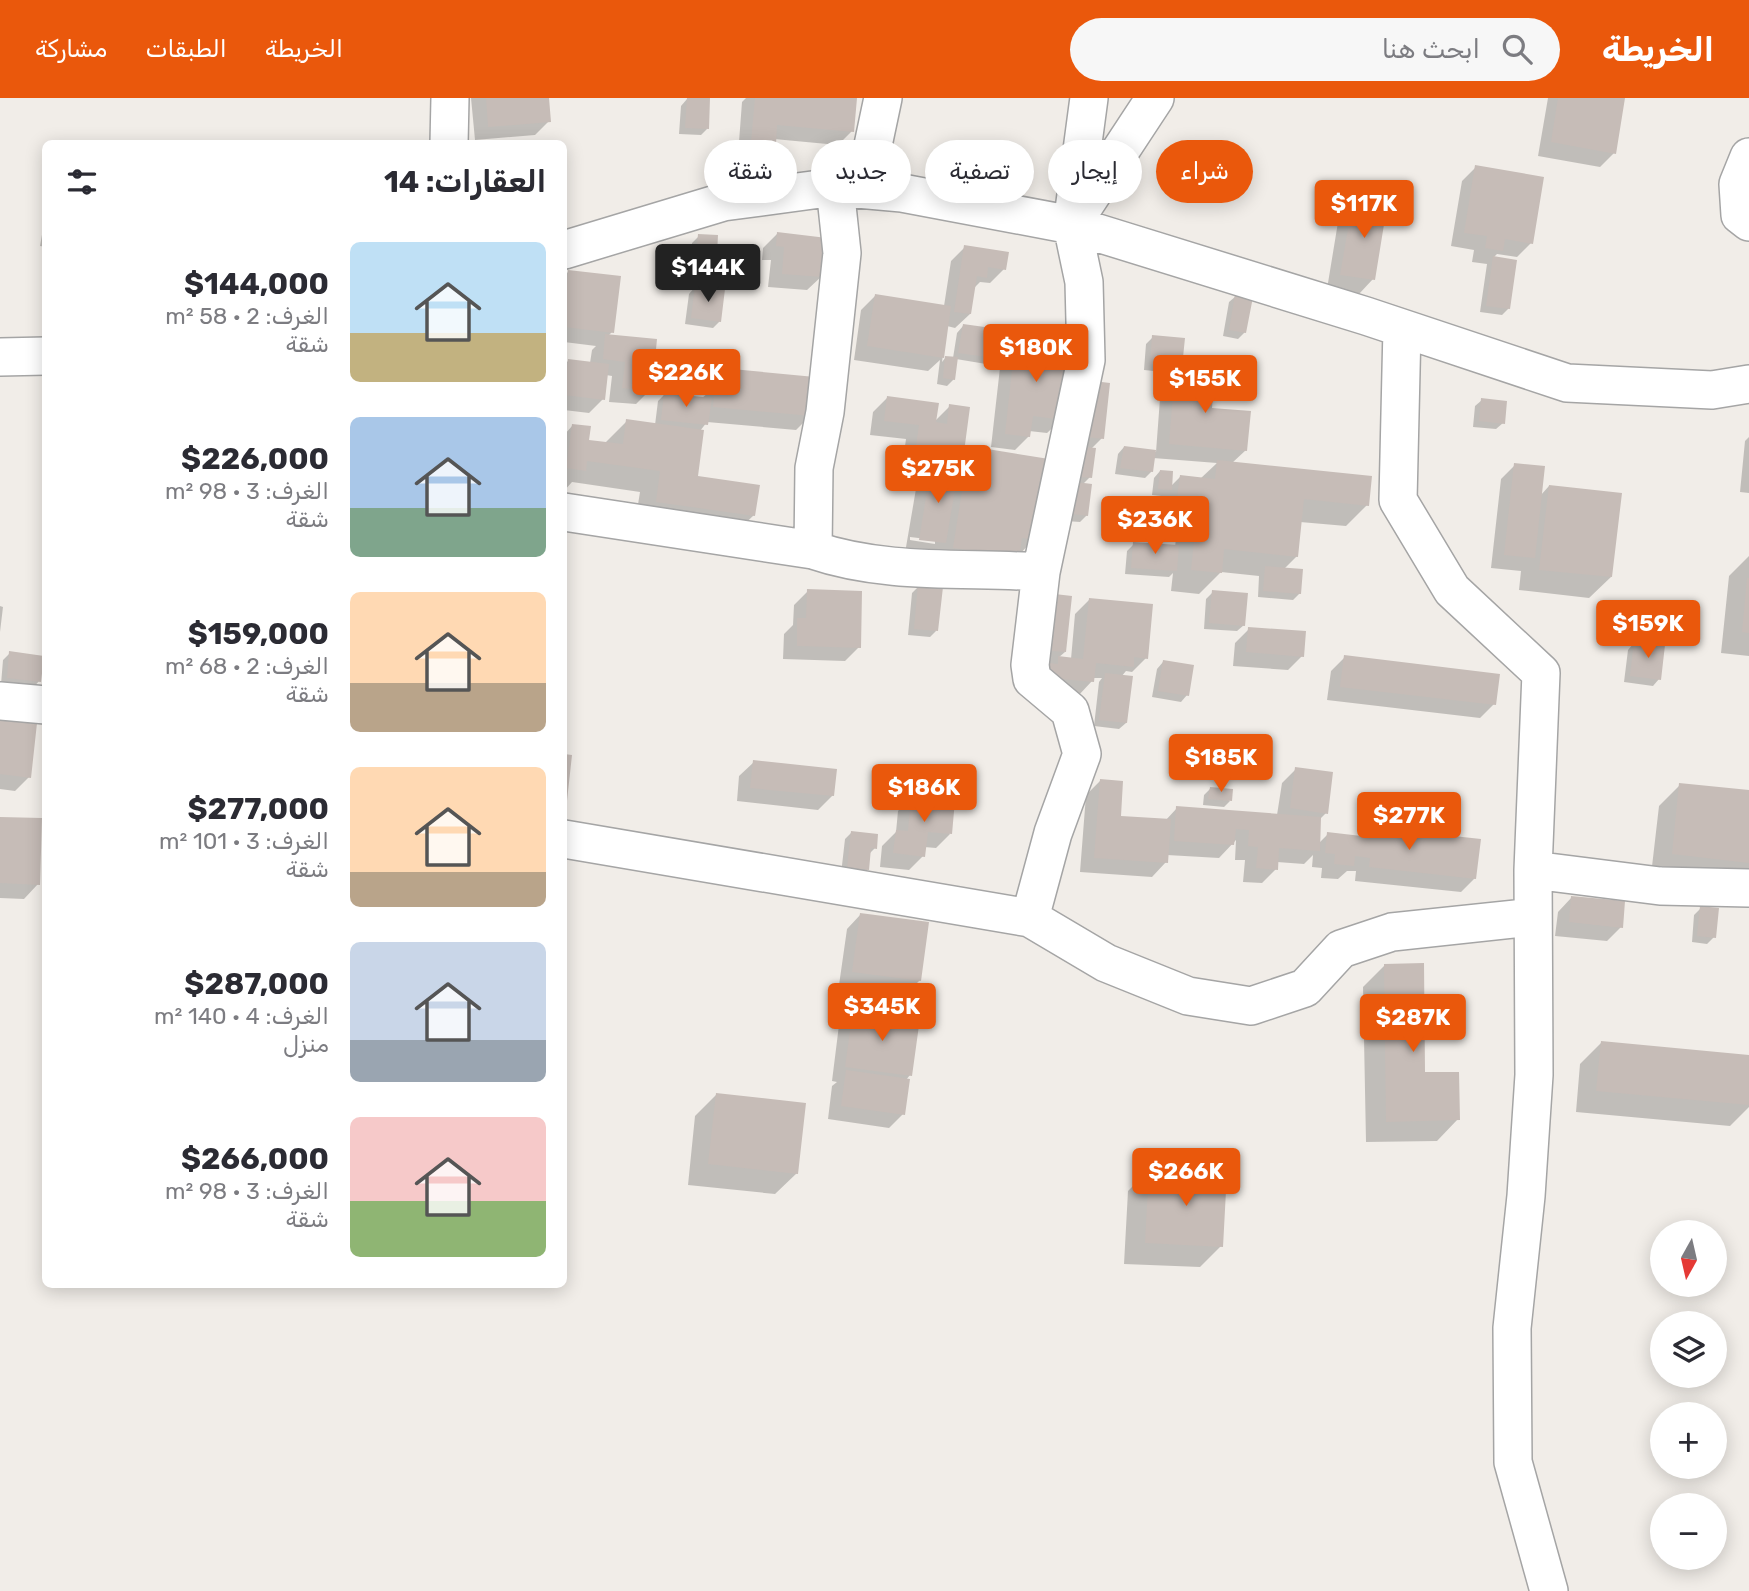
<!DOCTYPE html>
<html lang="ar">
<meta charset="utf-8">
<style>
:root{--surface:#fff;--page:#f7f7f7;--text:#2b2b33;--muted:#7c7c81;--accent:#ea580c}
body{margin:0;font-family:Rubik,"Noto Sans Arabic",sans-serif;background:var(--page);color:var(--text);direction:rtl;height:100vh;display:flex;flex-direction:column;font-size:26px;white-space:nowrap}
*{box-sizing:border-box;margin:0}
p{font-size:23px;color:var(--muted)}
.icon{flex:none;width:38px;height:38px;fill:none;stroke:currentColor;stroke-width:2;stroke-linecap:round;stroke-linejoin:round}
.map{position:relative;flex:1;overflow:hidden;direction:ltr}
.details{position:absolute;left:42px;top:42px;width:525px;height:1148px;display:flex;flex-direction:column;background:var(--surface);border-radius:10px;box-shadow:0 4px 18px #0003;direction:rtl}
.details>*{flex:none}
.banner{position:absolute;left:588px;top:42px;width:665px;height:63px;direction:rtl;display:flex;gap:14px}
.needle{width:46px;rotate:188deg}
.buttons{position:absolute;left:1650px;top:1122px;display:grid;gap:14px}
.buttons a{display:grid;place-items:center;width:77px;height:77px;border-radius:50%;background:var(--surface);box-shadow:0 4px 18px #0003;font-size:35px}
.price{position:absolute;translate:-50% -60px;padding:0 16px;border-radius:7px;background:var(--accent);color:#fff;font-size:23px;line-height:46px;filter:drop-shadow(0 2px 4px #0008)}
.price::after{content:'';position:absolute;left:50%;top:42px;width:21px;height:16px;margin-left:-10px;background:inherit;clip-path:polygon(0 0,100% 0,50% 100%)}
.price.active{background:#222;color:#fff}
ul{padding:0;list-style:none}
li{display:flex;align-items:center;gap:21px;height:175px;padding:0 21px}
li span{display:grid;place-items:center;flex:none;width:196px;height:140px;border-radius:10px;color:#555}
li>.icon{margin-inline-start:auto}
span .icon{width:84px;height:84px;fill:#fffc;stroke-width:1}
li b{font-size:30px}
h2{display:flex;justify-content:space-between;align-items:center;height:84px;padding:0 21px;font-size:30px}
.chip{padding:0 24px;border-radius:32px;background:var(--surface);box-shadow:0 4px 18px #0003;font-size:24px;line-height:63px}
.chip.active{background:var(--accent);color:#fff}
header{display:flex;align-items:center;gap:42px;box-sizing:border-box;height:98px;padding:0 35px;background:var(--accent);color:#fff}
header strong{font-size:33px}
nav{display:flex;gap:38px;margin-inline-start:auto;font-size:24px}
.search{width:490px;height:63px;background:var(--page);display:flex;align-items:center;gap:18px;box-sizing:border-box;padding:0 24px;border-radius:38px;color:var(--muted);font-size:26px}
.map>svg:first-child{display:block}
</style>
<header>
<strong>الخريطة</strong>
<div class="search"><svg class="icon" aria-label="search" viewBox="0 0 24 24"><circle cx="10" cy="10" r="6"/><path d="M15 15l6 6"/></svg>ابحث هنا</div>
<nav><a>الخريطة</a><a>الطبقات</a><a>مشاركة</a></nav>
</header>
<div class="map">
<svg width="1749" height="1493" viewBox="0 0 1749 1493">
<rect width="100%" height="100%" fill="#f1ede8"/>
<!-- shadow -->
<path fill="#0003" fill-rule="evenodd" d="M 471,0 L 548,0 L 549,23 L 535,37 L 475,42 Z
M 746,0 L 855,0 L 852,33 L 838,47 L 774,41 L 774,45 L 760,59 L 738,57 L 742,4 Z
M 1548,0 L 1623,0 L 1614,55 L 1600,69 L 1538,58 Z
M 687,1 L 707,31 L 701,37 L 679,36 L 681,8 Z
M 1476,69 L 1531,145 L 1517,159 L 1497,156 L 1493,160 L 1509,210 L 1502,217 L 1480,214 L 1487,166 L 1472,164 L 1474,152 L 1451,148 L 1462,83 Z
M 1353,104 L 1373,181 L 1359,196 L 1327,191 L 1339,118 Z
M 46,114 L 46,149 L 40,148 Z
M 777,136 L 822,178 L 807,192 L 768,189 L 771,162 L 762,162 L 763,150 Z
M 699,138 L 714,174 L 707,180 L 689,179 L 692,145 Z
M 965,149 L 1004,171 L 990,185 L 980,184 L 973,191 L 970,216 L 955,230 L 947,228 L 942,264 L 946,259 L 953,260 L 957,235 L 963,228 L 993,259 L 986,266 L 956,261 L 954,281 L 947,288 L 937,286 L 940,262 L 928,273 L 854,262 L 861,212 L 875,198 L 944,208 L 951,163 Z
M 569,173 L 612,234 L 608,238 L 650,292 L 636,306 L 609,304 L 612,278 L 606,277 L 603,301 L 589,315 L 564,312 L 564,268 L 568,263 L 590,265 L 592,252 L 596,248 L 564,244 L 564,178 Z
M 695,189 L 720,223 L 713,230 L 685,226 L 689,196 Z
M 1236,198 L 1245,234 L 1238,241 L 1223,238 L 1229,204 Z
M 1016,237 L 1062,321 L 1047,335 L 1029,333 L 1029,338 L 1015,352 L 991,349 L 1002,252 Z
M 1153,239 L 1180,268 L 1176,273 L 1246,352 L 1232,365 L 1367,407 L 1346,428 L 1300,424 L 1297,458 L 1284,471 L 1300,495 L 1293,502 L 1258,499 L 1259,478 L 1221,474 L 1199,496 L 1171,493 L 1173,475 L 1169,479 L 1125,476 L 1127,453 L 1134,446 L 1175,449 L 1178,423 L 1157,420 L 1159,400 L 1161,398 L 1152,397 L 1154,380 L 1160,373 L 1170,389 L 1180,379 L 1200,381 L 1217,365 L 1153,360 L 1152,373 L 1145,380 L 1115,376 L 1118,356 L 1124,349 L 1156,354 L 1161,287 L 1173,275 L 1144,272 L 1146,246 Z
M 733,273 L 810,318 L 796,332 L 707,324 L 700,333 L 696,380 L 754,417 L 732,438 L 635,425 L 640,394 L 572,384 L 564,393 L 564,337 L 573,327 L 587,343 L 605,345 L 627,323 L 655,327 L 658,303 L 664,297 L 701,301 Z
M 1085,284 L 1102,340 L 1091,351 L 1090,379 L 1083,386 L 1087,417 L 1080,424 L 1066,423 Z
M 887,300 L 934,324 L 950,308 L 968,310 L 962,358 L 969,350 L 1034,441 L 1018,458 L 905,455 L 917,385 L 931,371 L 948,373 L 952,368 L 903,362 L 906,341 L 870,337 L 873,314 ZM 910,439 L 935,442 L 935,446 L 910,442 Z
M 1482,302 L 1503,325 L 1496,331 L 1473,329 L 1475,308 Z
M 1749,339 L 1749,395 L 1740,394 L 1745,343 Z
M 1515,367 L 1540,398 L 1549,388 L 1611,479 L 1589,500 L 1519,492 L 1521,473 L 1491,470 L 1501,381 Z
M 1749,458 L 1749,558 L 1721,555 L 1729,478 Z
M 919,488 L 936,533 L 930,539 L 908,537 L 912,495 Z
M 808,493 L 859,549 L 845,563 L 783,561 L 784,536 L 793,527 L 794,507 Z
M 1213,494 L 1244,527 L 1237,533 L 1204,531 L 1206,501 Z
M 1089,502 L 1146,560 L 1132,574 L 1126,573 L 1121,579 L 1126,625 L 1119,631 L 1094,628 L 1099,584 L 1102,580 L 1093,580 L 1092,583 L 1078,598 L 1025,593 L 1032,511 L 1065,554 L 1058,560 L 1071,561 L 1075,516 Z
M 0,508 L 3,509 L 0,534 Z
M 1639,528 L 1666,542 L 1659,548 L 1659,581 L 1653,588 L 1624,584 L 1628,552 L 1633,546 L 1631,546 L 1632,535 Z
M 1249,531 L 1302,558 L 1288,572 L 1233,568 L 1235,545 Z
M 10,555 L 39,583 L 33,590 L 1,586 L 3,562 Z
M 1345,559 L 1494,606 L 1480,620 L 1327,602 L 1331,573 Z
M 1163,564 L 1187,597 L 1181,604 L 1152,599 L 1157,571 Z
M 0,613 L 29,679 L 15,693 L 0,691 Z
M 564,657 L 570,658 L 564,712 Z
M 754,664 L 833,697 L 818,712 L 737,703 L 739,678 Z
M 1296,671 L 1326,715 L 1320,721 L 1318,746 L 1328,736 L 1363,740 L 1372,731 L 1475,780 L 1461,794 L 1355,783 L 1356,773 L 1347,773 L 1338,781 L 1321,780 L 1322,770 L 1312,769 L 1313,757 L 1304,766 L 1277,764 L 1276,771 L 1262,785 L 1243,784 L 1245,762 L 1235,762 L 1236,742 L 1219,760 L 1167,757 L 1166,764 L 1152,779 L 1080,774 L 1086,697 L 1100,683 L 1119,719 L 1165,723 L 1177,710 L 1277,717 L 1282,685 Z
M 1680,687 L 1749,694 L 1749,771 L 1734,786 L 1651,777 L 1659,708 Z
M 1210,691 L 1230,703 L 1224,709 L 1203,707 L 1204,697 Z
M 912,698 L 950,736 L 936,750 L 924,749 L 923,758 L 909,772 L 880,769 L 882,748 L 896,734 L 898,713 Z
M 0,720 L 38,786 L 24,801 L 0,800 Z
M 851,735 L 875,750 L 869,756 L 868,771 L 861,778 L 841,776 L 845,741 Z
M 1572,799 L 1621,829 L 1607,843 L 1555,838 L 1558,814 Z
M 1701,810 L 1714,839 L 1707,846 L 1692,844 L 1694,817 Z
M 861,816 L 920,882 L 906,896 L 839,887 L 847,831 Z
M 1385,867 L 1424,976 L 1458,1021 L 1437,1043 L 1366,1044 L 1363,889 Z
M 853,913 L 910,977 L 906,982 L 903,1016 L 889,1030 L 828,1021 L 832,988 L 837,984 L 832,983 L 839,927 Z
M 1601,945 L 1749,959 L 1749,1009 L 1730,1028 L 1576,1014 L 1580,966 Z
M 716,997 L 797,1075 L 775,1096 L 688,1087 L 695,1018 Z
M 1149,1072 L 1221,1148 L 1200,1169 L 1124,1166 L 1128,1093 Z"/>
<!-- building -->
<path fill="#c6bcb7" d="M 486,0 L 549,0 L 551,24 L 488,29 Z
M 687,0 L 710,0 L 709,31 L 685,30 Z
M 755,0 L 857,0 L 854,34 L 777,27 L 776,46 L 751,44 Z
M 1558,0 L 1625,0 L 1616,56 L 1551,44 Z
M 1475,67 L 1544,79 L 1533,146 L 1505,141 L 1503,153 L 1485,150 L 1487,138 L 1464,135 Z
M 1353,102 L 1387,108 L 1375,182 L 1340,177 Z
M 777,134 L 827,140 L 823,179 L 782,176 L 784,149 L 776,148 Z
M 698,136 L 718,137 L 716,175 L 695,173 Z
M 964,147 L 1009,154 L 1006,172 L 988,169 L 987,180 L 977,178 L 971,216 L 954,214 Z
M 1493,158 L 1517,162 L 1510,211 L 1486,208 Z
M 568,172 L 621,178 L 614,235 L 564,229 Z
M 695,188 L 725,191 L 721,224 L 691,220 Z
M 875,196 L 951,208 L 944,260 L 867,248 Z
M 1235,196 L 1253,199 L 1246,235 L 1229,232 Z
M 963,226 L 999,231 L 994,260 L 958,255 Z
M 605,236 L 657,241 L 652,293 L 622,290 L 625,264 L 603,261 Z
M 1016,236 L 1049,239 L 1070,263 L 1063,322 L 1033,318 L 1030,339 L 1005,336 Z
M 1152,237 L 1185,240 L 1182,269 L 1150,266 Z
M 945,258 L 958,259 L 955,282 L 943,280 Z
M 568,261 L 609,266 L 605,302 L 564,297 Z
M 732,271 L 815,279 L 812,318 L 713,309 L 715,284 L 731,286 Z
M 1175,271 L 1215,274 L 1212,310 L 1251,313 L 1247,353 L 1169,346 Z
M 1085,282 L 1110,285 L 1104,341 L 1078,338 Z
M 664,295 L 712,300 L 708,327 L 661,322 Z
M 887,298 L 939,305 L 936,324 L 947,326 L 949,306 L 970,309 L 964,354 L 916,348 L 919,327 L 884,323 Z
M 1481,300 L 1507,303 L 1505,326 L 1479,323 Z
M 626,321 L 704,332 L 698,378 L 760,387 L 755,418 L 656,404 L 660,373 L 587,363 L 586,373 L 566,370 L 572,326 L 591,328 L 589,342 L 623,346 Z
M 969,348 L 1049,361 L 1036,442 L 1022,440 L 1019,460 L 953,450 Z
M 1075,348 L 1096,350 L 1092,380 L 1072,378 Z
M 1124,348 L 1156,352 L 1153,374 L 1120,370 Z
M 1217,362 L 1372,378 L 1369,408 L 1304,401 L 1298,459 L 1224,451 L 1222,475 L 1191,472 L 1198,402 L 1177,399 L 1180,377 L 1215,381 Z
M 1514,365 L 1545,368 L 1535,460 L 1504,457 Z
M 931,369 L 958,373 L 946,445 L 919,442 Z
M 1160,372 L 1173,373 L 1172,392 L 1158,391 Z
M 1076,384 L 1092,386 L 1088,418 L 1072,416 Z
M 1549,387 L 1622,395 L 1612,479 L 1539,472 Z
M 1133,444 L 1179,447 L 1177,473 L 1131,470 Z
M 1265,468 L 1303,471 L 1301,496 L 1263,493 Z
M 1747,480 L 1749,480 L 1749,535 L 1742,534 Z
M 918,486 L 943,489 L 938,533 L 914,531 Z
M 807,491 L 862,493 L 861,550 L 797,548 L 797,520 L 806,520 Z
M 1212,492 L 1248,495 L 1245,528 L 1209,525 Z
M 1046,495 L 1072,498 L 1066,554 L 1040,552 Z
M 1089,500 L 1153,506 L 1148,561 L 1134,559 L 1134,569 L 1096,565 L 1094,584 L 1038,579 L 1040,564 L 1058,566 L 1058,558 L 1083,561 Z
M 1638,526 L 1668,529 L 1667,543 L 1637,540 Z
M 1248,529 L 1306,533 L 1304,559 L 1246,554 Z
M 1634,543 L 1665,547 L 1661,582 L 1630,578 Z
M 9,553 L 44,558 L 41,584 L 7,580 Z
M 1344,557 L 1500,576 L 1496,607 L 1340,589 Z
M 1163,562 L 1194,567 L 1189,598 L 1158,593 Z
M 1105,575 L 1133,578 L 1127,625 L 1099,622 Z
M 0,612 L 38,616 L 31,680 L 0,676 Z
M 564,656 L 572,657 L 566,712 L 564,712 Z
M 753,662 L 837,671 L 834,698 L 750,690 Z
M 1295,669 L 1333,674 L 1328,716 L 1290,710 Z
M 1100,681 L 1123,683 L 1121,718 L 1171,721 L 1168,765 L 1094,760 Z
M 1679,685 L 1749,692 L 1749,765 L 1672,756 Z
M 1210,689 L 1233,691 L 1232,703 L 1208,701 Z
M 911,697 L 955,702 L 952,736 L 928,734 L 925,759 L 893,755 L 896,732 L 908,733 Z
M 1176,708 L 1321,719 L 1320,753 L 1279,750 L 1278,772 L 1256,770 L 1258,749 L 1248,748 L 1249,732 L 1236,731 L 1234,747 L 1174,743 Z
M 0,719 L 42,720 L 40,787 L 0,785 Z
M 1371,729 L 1481,741 L 1476,781 L 1369,769 L 1370,760 L 1355,758 L 1354,768 L 1334,766 L 1335,756 L 1325,755 L 1327,734 L 1370,739 Z
M 851,733 L 878,736 L 877,751 L 871,750 L 869,772 L 847,770 Z
M 1571,798 L 1625,803 L 1623,830 L 1569,824 Z
M 1700,808 L 1719,810 L 1716,840 L 1697,838 Z
M 860,815 L 929,824 L 921,883 L 852,874 Z
M 1424,865 L 1425,974 L 1459,974 L 1460,1022 L 1386,1024 L 1384,866 Z
M 853,911 L 920,920 L 912,978 L 845,969 Z
M 1601,943 L 1749,957 L 1749,1007 L 1596,993 Z
M 846,972 L 910,981 L 905,1017 L 841,1008 Z
M 716,995 L 806,1005 L 798,1076 L 708,1066 Z
M 1149,1070 L 1227,1074 L 1223,1149 L 1145,1145 Z"/>
<g fill="none" stroke-linecap="round" stroke-linejoin="round">
<!-- minor casing -->
<g stroke="#a5a5a5" stroke-width="40">
<path id="minor" d="M 449,46 L 450,0
M 1749,59 L 1738,86 L 1740,117 L 1749,124
M 1078,117 L 1155,0
M 564,152 L 723,104 L 835,89 L 902,95 L 1072,127 L 1366,218 L 1567,285 L 1712,292 L 1749,286
M 1402,230 L 1398,402 L 1452,492 L 1541,575 L 1533,772 L 1534,977 L 1526,1098 L 1512,1230 L 1513,1364 L 1549,1493
M 0,259 L 46,258
M 564,414 L 813,452 L 814,370 L 825,314 L 842,155 L 835,89 L 872,52 L 883,0
M 813,452 C 886,477 965,469 1041,474 L 1086,262 L 1084,184 L 1072,127 L 1089,0
M 0,603 L 46,607
M 564,741 L 1030,820 L 1106,865 L 1188,898 L 1251,908 L 1305,890 L 1341,851 L 1392,834 L 1533,819
M 1533,772 L 1660,788 L 1749,790
M 1030,820 L 1053,735 L 1082,656 L 1070,613 L 1032,581 L 1030,567 L 1041,474"/>
</g>
<!-- minor -->
<use href="#minor" stroke="#fff" stroke-width="37"/>
</g>
</svg>
<div class="buttons">
<a><svg class="needle" viewBox="-14 -14 28 28"><path d="M0-13l5 13h-10z" fill="#e53935"/><path d="M0 13l5-13h-10z" fill="#7c7c81"/></svg></a>
<a><svg class="icon" aria-label="layers" viewBox="0 0 24 24"><path d="M12 4l9 5-9 5-9-5zM3 14l9 5 9-5"/></svg></a>
<a>+</a>
<a>−</a>
</div>
<b class="price" style="left:1364px;top:142px">$117K</b>
<b class="price active" style="left:708px;top:206px">$144K</b>
<b class="price" style="left:1036px;top:286px">$180K</b>
<b class="price" style="left:686px;top:311px">$226K</b>
<b class="price" style="left:1205px;top:317px">$155K</b>
<b class="price" style="left:938px;top:407px">$275K</b>
<b class="price" style="left:1155px;top:458px">$236K</b>
<b class="price" style="left:1648px;top:562px">$159K</b>
<b class="price" style="left:1221px;top:696px">$185K</b>
<b class="price" style="left:924px;top:726px">$186K</b>
<b class="price" style="left:1409px;top:754px">$277K</b>
<b class="price" style="left:882px;top:945px">$345K</b>
<b class="price" style="left:1413px;top:956px">$287K</b>
<b class="price" style="left:1186px;top:1110px">$266K</b>
<div class="banner">
<a class="chip active">شراء</a>
<a class="chip">إيجار</a>
<a class="chip">تصفية</a>
<a class="chip">جديد</a>
<a class="chip">شقة</a>
</div>
<section class="details">
<h2>العقارات: 14<svg class="icon" aria-label="filters" viewBox="0 0 24 24"><path d="M4 7h16M4 17h16"/><circle cx="9" cy="7" r="2"/><circle cx="15" cy="17" r="2"/></svg></h2>
<ul>
<li><span style="background:linear-gradient(#bfe0f5 65%,#c2b280 0)"><svg class="icon" aria-label="home" viewBox="0 0 24 24"><path d="M3 11l9-7 9 7M6 9v11h12V9"/></svg></span><div><b>$144,000</b><p>الغرف: 2 · 58 m²</p><p>شقة</p></div></li>
<li><span style="background:linear-gradient(#a9c7e8 65%,#7fa58c 0)"><svg class="icon" aria-label="home" viewBox="0 0 24 24"><path d="M3 11l9-7 9 7M6 9v11h12V9"/></svg></span><div><b>$226,000</b><p>الغرف: 3 · 98 m²</p><p>شقة</p></div></li>
<li><span style="background:linear-gradient(#ffd9b3 65%,#b9a48a 0)"><svg class="icon" aria-label="home" viewBox="0 0 24 24"><path d="M3 11l9-7 9 7M6 9v11h12V9"/></svg></span><div><b>$159,000</b><p>الغرف: 2 · 68 m²</p><p>شقة</p></div></li>
<li><span style="background:linear-gradient(#ffd9b3 75%,#b9a48a 0)"><svg class="icon" aria-label="home" viewBox="0 0 24 24"><path d="M3 11l9-7 9 7M6 9v11h12V9"/></svg></span><div><b>$277,000</b><p>الغرف: 3 · 101 m²</p><p>شقة</p></div></li>
<li><span style="background:linear-gradient(#c9d6e8 70%,#9aa5b1 0)"><svg class="icon" aria-label="home" viewBox="0 0 24 24"><path d="M3 11l9-7 9 7M6 9v11h12V9"/></svg></span><div><b>$287,000</b><p>الغرف: 4 · 140 m²</p><p>منزل</p></div></li>
<li><span style="background:linear-gradient(#f6c9c9 60%,#8fb573 0)"><svg class="icon" aria-label="home" viewBox="0 0 24 24"><path d="M3 11l9-7 9 7M6 9v11h12V9"/></svg></span><div><b>$266,000</b><p>الغرف: 3 · 98 m²</p><p>شقة</p></div></li>
</ul>
</section>
</div>
